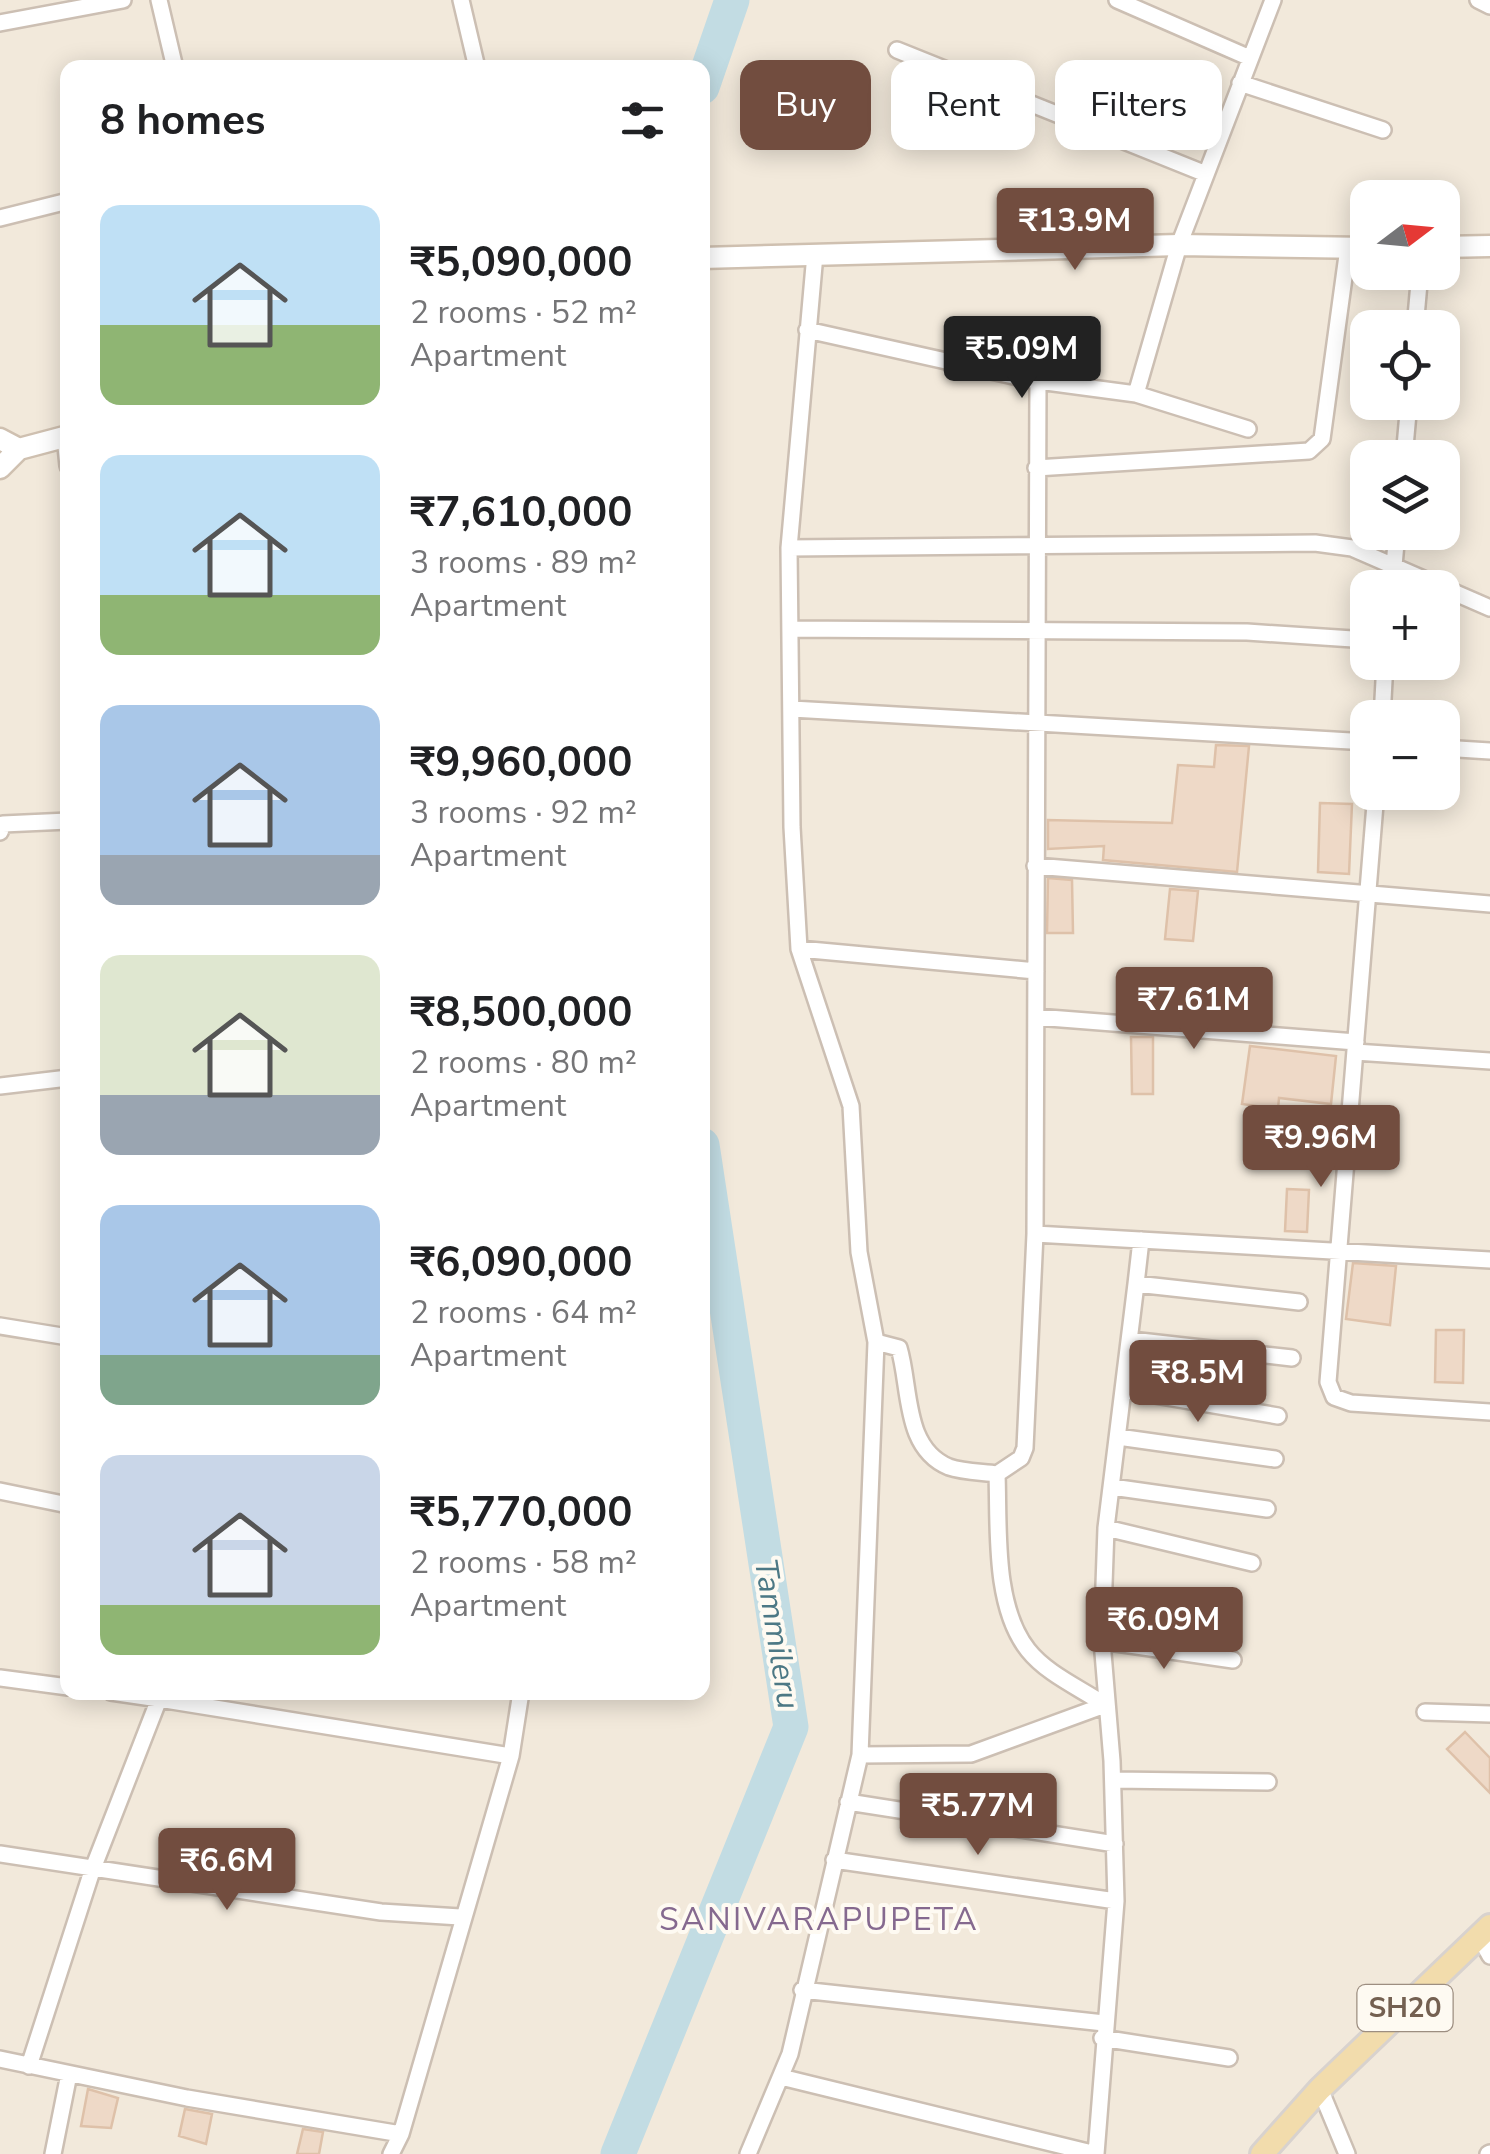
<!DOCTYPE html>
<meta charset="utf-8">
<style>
:root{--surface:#fff;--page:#f6f6f6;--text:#202124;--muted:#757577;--accent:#724d3f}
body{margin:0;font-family:"Nunito Sans",sans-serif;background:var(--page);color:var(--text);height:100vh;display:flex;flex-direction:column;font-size:38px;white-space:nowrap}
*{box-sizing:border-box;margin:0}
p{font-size:32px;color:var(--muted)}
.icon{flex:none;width:55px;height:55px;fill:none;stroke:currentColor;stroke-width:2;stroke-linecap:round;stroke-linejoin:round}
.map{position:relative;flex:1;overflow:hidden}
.sheet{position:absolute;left:60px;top:60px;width:650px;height:1640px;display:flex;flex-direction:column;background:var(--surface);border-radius:20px;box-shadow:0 5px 25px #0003}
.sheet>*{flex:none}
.hud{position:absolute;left:740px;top:60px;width:600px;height:90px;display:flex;gap:20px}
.needle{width:65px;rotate:74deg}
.buttons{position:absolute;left:1350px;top:180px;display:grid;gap:20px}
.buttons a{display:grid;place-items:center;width:110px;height:110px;border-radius:20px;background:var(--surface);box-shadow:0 5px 25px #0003;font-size:50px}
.price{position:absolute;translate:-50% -85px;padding:0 22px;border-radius:10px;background:var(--accent);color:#fff;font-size:32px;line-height:65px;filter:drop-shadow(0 2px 5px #0008)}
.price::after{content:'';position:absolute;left:50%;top:60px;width:30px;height:22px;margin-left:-15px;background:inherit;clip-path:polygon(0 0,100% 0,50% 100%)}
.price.active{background:#222;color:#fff}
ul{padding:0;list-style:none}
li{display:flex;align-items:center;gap:30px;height:250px;padding:0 40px}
li span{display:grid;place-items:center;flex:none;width:280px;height:200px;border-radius:20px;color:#555}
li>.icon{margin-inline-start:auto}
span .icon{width:120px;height:120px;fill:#fffc;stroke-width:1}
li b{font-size:42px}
h2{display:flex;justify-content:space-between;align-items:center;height:120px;padding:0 40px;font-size:42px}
.chip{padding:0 35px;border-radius:20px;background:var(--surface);box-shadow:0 5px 25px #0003;font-size:35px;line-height:90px}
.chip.active{background:var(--accent);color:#fff}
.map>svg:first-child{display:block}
</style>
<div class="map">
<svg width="1490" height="2154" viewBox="0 0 1490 2154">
<rect width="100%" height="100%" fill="#fbf6ec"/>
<!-- residential -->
<path fill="#f2e9db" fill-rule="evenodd" d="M 0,0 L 1490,0 L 1490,2154 L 0,2154 ZM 68,68 L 702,68 L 702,1692 L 68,1692 ZM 1368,198 L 1442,198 L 1442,272 L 1368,272 ZM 1368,328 L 1442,328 L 1442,402 L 1368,402 ZM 1368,458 L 1442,458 L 1442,532 L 1368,532 ZM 1368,588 L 1442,588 L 1442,662 L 1368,662 ZM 1368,718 L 1442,718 L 1442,792 L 1368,792 Z"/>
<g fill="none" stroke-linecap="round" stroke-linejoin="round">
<!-- river -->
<path stroke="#c2dce3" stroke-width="35" d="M 702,87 L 732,0
M 618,2154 L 791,1727 L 702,1145"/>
</g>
<!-- building -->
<path fill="#eed9c7" stroke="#dec1a9" stroke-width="2.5" d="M 1216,745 L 1249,746 L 1237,872 L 1103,860 L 1104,846 L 1048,849 L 1048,820 L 1172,823 L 1178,765 L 1214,767 Z
M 1320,803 L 1352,804 L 1349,874 L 1318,872 Z
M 1048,878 L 1072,880 L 1073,933 L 1047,933 Z
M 1170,889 L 1198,891 L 1193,941 L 1165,939 Z
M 1131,1037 L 1153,1037 L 1153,1094 L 1132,1094 Z
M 1250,1046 L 1336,1056 L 1331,1104 L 1279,1098 L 1278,1109 L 1242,1104 Z
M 1287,1189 L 1309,1190 L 1307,1232 L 1285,1231 Z
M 1353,1263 L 1396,1266 L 1390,1325 L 1346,1319 Z
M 1436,1330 L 1464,1330 L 1463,1383 L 1435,1382 Z
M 1465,1732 L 1490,1758 L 1490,1793 L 1447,1749 Z
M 88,2089 L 118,2098 L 111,2128 L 81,2126 Z
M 185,2109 L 212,2114 L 206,2144 L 179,2136 Z
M 303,2129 L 323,2132 L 319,2154 L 297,2154 Z"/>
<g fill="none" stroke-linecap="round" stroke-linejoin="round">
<!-- street casing -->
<g stroke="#ccbfb3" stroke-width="20">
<path id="street" d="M 159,0 L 175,68
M 461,0 L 477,68
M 1117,0 L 1250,58
M 1478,0 L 1490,6
M 0,23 L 123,0
M 897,50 L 1206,174
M 1240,83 L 1383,130
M 0,218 L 68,201
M 815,254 L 789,548 L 792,827 L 799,949 L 851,1106 L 859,1252 L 876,1342
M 1415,328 L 1420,272
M 807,330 L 1031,380 L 1136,394 L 1248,429
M 1136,394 L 1179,245 L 1273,0
M 65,437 L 68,466
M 1404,458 L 1409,402
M 1036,468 L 1309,451 L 1322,439 L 1348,248
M 789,548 L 1315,543 L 1352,548 L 1490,608
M 1392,588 L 1397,532
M 791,629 L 1247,632 L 1368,640
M 792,709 L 1368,742
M 1382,718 L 1385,662
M 1442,748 L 1490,751
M 1376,792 L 1328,1382 L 1334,1397 L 1351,1403 L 1490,1412
M 0,832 L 3,824 L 68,821
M 1035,866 L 1490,904
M 799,949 L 1036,971
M 1036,1017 L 1356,1042
M 1355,1052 L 1490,1061
M 0,1086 L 68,1078
M 1035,1234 L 1490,1260
M 1136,1284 L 1141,1240
M 0,1326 L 68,1337
M 1131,1340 L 1292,1358
M 1125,1390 L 1278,1416
M 1118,1437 L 1275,1459
M 997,1474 L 1021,1458 L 1025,1448 L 1035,1234 L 1038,381
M 1112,1487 L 1267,1509
M 0,1491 L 68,1505
M 1106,1528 L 1252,1563
M 1102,1641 L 1233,1660
M 0,1678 L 68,1687
M 161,1692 L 159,1699 L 511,1756 L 401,2134
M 1425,1712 L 1490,1714
M 860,1755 L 971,1754 L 1105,1705
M 511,1756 L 521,1692
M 1113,1780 L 1268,1782
M 848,1802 L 1115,1844
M 0,1854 L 381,1912 L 460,1917
M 834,1860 L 1116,1901
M 1479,1936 L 1490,1956
M 802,1990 L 1104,2023
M 1102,2038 L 1229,2058
M 0,2059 L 187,2098 L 401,2134 L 391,2154
M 29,2066 L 92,1871 L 159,1699 L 111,1692
M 781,2077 L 1096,2154 L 1116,1901 L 1112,1761 L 1102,1641 L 1106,1528 L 1136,1284 L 1299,1302
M 1320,2089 L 1347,2154
M 53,2154 L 69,2074
M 748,2154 L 790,2054 L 860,1755 L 876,1342 L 899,1348 C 911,1388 903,1448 949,1467 C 963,1472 983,1472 997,1474 C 999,1527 993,1606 1028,1650 C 1047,1674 1080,1688 1105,1705
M 1488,2154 L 1490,2153"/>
</g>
<!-- secondary casing -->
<g stroke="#cfc0b0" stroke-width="25">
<path id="secondary" d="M 1442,247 L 1490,246
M 702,258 L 1179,245 L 1368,248
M 0,439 L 19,449 L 68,436
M 0,468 L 19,449"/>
</g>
<!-- primary casing -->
<g stroke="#d8d2ce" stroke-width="28">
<path id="primary" d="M 1262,2154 L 1320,2089 L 1490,1926"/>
</g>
<!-- street -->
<use href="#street" stroke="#fff" stroke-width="15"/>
<!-- secondary -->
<use href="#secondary" stroke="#fff" stroke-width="20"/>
<!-- primary -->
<use href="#primary" stroke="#f2dcac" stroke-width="22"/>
</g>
<g text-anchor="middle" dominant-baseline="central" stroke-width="8" stroke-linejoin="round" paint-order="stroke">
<!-- shield labels -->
<rect fill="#fefaf2" stroke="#9d8e81" stroke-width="2.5" x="1357.5" y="1985" width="95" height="46" rx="8"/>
<g font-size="28" font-weight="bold" fill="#746051">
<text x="1405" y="2008">SH20</text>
</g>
<!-- water labels -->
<g font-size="32" font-style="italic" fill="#4c7885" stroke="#fefaf2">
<text transform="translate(777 1634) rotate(81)">Tammileru</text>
</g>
<!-- neighbourhood labels -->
<g font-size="32" letter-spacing="2.5" fill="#85698f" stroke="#fefaf2">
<text x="819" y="1919">SANIVARAPUPETA</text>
</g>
</g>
</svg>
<div class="buttons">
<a><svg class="needle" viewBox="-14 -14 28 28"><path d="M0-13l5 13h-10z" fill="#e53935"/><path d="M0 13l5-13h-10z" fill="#757577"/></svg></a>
<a><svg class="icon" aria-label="locate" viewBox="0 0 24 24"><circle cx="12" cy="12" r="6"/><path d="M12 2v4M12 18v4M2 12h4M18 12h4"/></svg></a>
<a><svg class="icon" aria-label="layers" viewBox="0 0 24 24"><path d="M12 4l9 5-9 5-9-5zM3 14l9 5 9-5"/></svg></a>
<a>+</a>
<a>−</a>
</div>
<b class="price" style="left:1075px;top:273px">₹13.9M</b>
<b class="price active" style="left:1022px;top:401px">₹5.09M</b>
<b class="price" style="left:1194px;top:1052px">₹7.61M</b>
<b class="price" style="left:1321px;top:1190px">₹9.96M</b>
<b class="price" style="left:1198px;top:1425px">₹8.5M</b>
<b class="price" style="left:1164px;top:1672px">₹6.09M</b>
<b class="price" style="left:978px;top:1858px">₹5.77M</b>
<b class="price" style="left:227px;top:1913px">₹6.6M</b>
<div class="hud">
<a class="chip active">Buy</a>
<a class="chip">Rent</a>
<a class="chip">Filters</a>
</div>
<section class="sheet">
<h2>8 homes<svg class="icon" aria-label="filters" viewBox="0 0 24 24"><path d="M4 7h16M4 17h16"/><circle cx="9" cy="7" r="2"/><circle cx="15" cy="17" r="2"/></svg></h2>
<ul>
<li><span style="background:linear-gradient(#bfe0f5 60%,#8fb573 0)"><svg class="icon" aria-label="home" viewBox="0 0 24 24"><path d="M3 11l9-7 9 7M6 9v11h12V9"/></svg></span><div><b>₹5,090,000</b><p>2 rooms · 52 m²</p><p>Apartment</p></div></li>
<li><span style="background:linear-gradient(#bfe0f5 70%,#8fb573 0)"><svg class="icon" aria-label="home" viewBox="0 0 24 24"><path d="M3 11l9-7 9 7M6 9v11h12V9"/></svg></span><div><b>₹7,610,000</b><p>3 rooms · 89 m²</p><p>Apartment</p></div></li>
<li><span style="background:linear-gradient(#a9c7e8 75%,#9aa5b1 0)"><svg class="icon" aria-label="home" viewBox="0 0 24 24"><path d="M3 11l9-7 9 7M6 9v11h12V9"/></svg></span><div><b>₹9,960,000</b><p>3 rooms · 92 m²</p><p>Apartment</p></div></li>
<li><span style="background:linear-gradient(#dfe7d0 70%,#9aa5b1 0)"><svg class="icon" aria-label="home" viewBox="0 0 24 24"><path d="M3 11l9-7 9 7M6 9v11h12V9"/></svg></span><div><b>₹8,500,000</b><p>2 rooms · 80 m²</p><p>Apartment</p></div></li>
<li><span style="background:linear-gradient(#a9c7e8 75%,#7fa58c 0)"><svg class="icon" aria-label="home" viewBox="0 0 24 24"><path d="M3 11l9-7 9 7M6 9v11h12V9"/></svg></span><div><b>₹6,090,000</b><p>2 rooms · 64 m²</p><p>Apartment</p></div></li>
<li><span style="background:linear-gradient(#c9d6e8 75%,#8fb573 0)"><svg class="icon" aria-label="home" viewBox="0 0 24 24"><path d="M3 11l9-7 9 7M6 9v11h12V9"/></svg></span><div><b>₹5,770,000</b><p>2 rooms · 58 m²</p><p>Apartment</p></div></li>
</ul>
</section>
</div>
